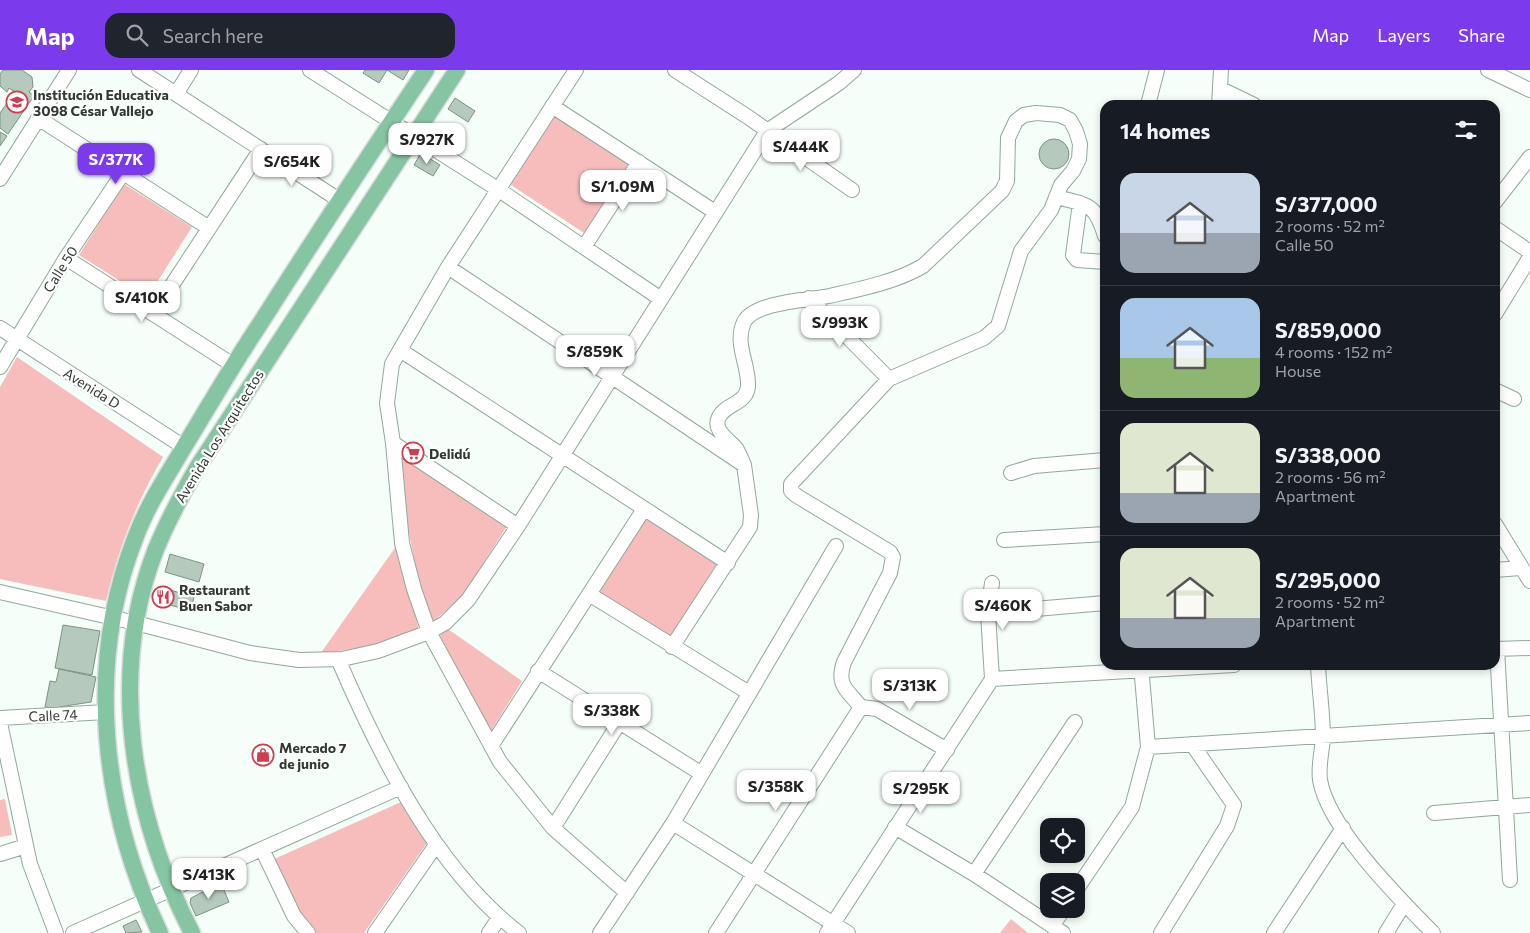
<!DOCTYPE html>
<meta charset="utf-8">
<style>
:root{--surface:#171b24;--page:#20242c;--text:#f1f3f6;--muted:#9ea1a6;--line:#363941;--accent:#7c3aed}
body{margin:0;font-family:Commissioner,sans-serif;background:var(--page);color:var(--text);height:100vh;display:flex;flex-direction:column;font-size:19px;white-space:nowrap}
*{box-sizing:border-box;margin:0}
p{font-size:16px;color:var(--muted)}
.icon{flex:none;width:28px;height:28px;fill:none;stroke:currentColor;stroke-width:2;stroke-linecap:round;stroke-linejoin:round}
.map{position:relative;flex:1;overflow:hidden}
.sheet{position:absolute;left:1100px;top:30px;width:400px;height:570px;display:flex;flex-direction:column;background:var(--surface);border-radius:15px;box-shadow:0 2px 8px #0003}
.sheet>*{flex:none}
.tools{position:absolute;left:1040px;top:748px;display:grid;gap:10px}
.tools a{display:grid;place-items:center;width:45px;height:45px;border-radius:10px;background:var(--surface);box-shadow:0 2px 8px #0003;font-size:25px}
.price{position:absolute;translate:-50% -42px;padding:0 11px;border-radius:10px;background:#fff;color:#222;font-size:16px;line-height:32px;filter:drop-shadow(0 1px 2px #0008)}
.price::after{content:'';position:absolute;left:50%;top:30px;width:15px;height:11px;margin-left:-8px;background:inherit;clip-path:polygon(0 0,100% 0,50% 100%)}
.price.selected{background:var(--accent);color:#fff}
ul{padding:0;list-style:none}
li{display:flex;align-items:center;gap:15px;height:125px;padding:0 20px}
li+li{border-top:1px solid var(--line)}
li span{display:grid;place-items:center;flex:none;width:140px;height:100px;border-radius:15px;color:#555}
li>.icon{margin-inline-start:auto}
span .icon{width:60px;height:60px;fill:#fffc;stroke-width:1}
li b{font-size:21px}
h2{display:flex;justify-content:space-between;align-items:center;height:60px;padding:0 20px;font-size:21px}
header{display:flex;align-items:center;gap:30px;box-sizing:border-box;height:70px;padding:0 25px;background:var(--accent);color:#fff}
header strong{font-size:24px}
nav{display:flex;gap:28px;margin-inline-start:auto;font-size:18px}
.search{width:350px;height:45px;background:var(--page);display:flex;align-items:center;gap:12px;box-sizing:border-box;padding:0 18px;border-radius:15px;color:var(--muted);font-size:19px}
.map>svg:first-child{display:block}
</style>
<header>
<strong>Map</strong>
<div class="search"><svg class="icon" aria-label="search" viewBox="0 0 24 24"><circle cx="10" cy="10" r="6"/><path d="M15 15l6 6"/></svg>Search here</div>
<nav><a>Map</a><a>Layers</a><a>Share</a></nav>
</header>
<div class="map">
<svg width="1530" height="863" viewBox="0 0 1530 863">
<rect width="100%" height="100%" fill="#f5fef8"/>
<!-- green -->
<path fill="#f7bdbd" d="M 557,44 L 631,90 L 584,163 L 508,113 Z
M 124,114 L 192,157 L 147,228 L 79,185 Z
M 17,287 L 163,387 C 136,433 118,479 106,531 L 0,509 L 0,317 Z
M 397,380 L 509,453 L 463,525 L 433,552 L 416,499 L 404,437 Z
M 646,449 L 717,493 L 670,567 L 599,523 Z
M 397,475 L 419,560 L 369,576 L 320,584 Z
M 448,559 L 522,611 L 489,664 L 465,620 L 440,565 Z
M 5,729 L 12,765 L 0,767 L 0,730 Z
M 401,732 L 427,773 L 364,863 L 314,863 L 291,832 L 272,790 Z
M 1011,849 L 1028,863 L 1000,863 Z"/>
<!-- building -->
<path fill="#b5cabc" stroke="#7d9184" d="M 3,0 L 22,0 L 32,7 L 33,17 L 29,22 L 34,26 L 8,64 L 0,58 L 0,43 L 15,22 L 9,18 L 7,22 L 0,16 L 0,4 Z
M 365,0 L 409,0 L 403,10 L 387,0 L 379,13 L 363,3 Z
M 455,28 L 475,41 L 468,52 L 448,39 Z
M 0,62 L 7,66 L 0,76 Z
M1039 84a15 15 0 1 1 30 0a15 15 0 1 1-30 0Z
M 421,83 L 440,95 L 433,106 L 414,95 Z
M 170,484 L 204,494 L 199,512 L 165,502 Z
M 160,517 L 194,527 L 191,541 L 156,531 Z
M 63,555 L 100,561 L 92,605 L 55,598 Z
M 59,599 L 96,607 L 91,632 L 59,637 L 58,639 L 45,637 L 50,611 L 56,612 Z
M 221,813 L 229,832 L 196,846 L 190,833 L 191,828 Z
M 136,850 L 142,862 L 126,863 L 123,856 Z"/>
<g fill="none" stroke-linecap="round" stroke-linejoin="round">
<!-- minor casing -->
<g stroke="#93a799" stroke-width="16">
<path id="minor" d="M 139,0 L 339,130
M 310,0 L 499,120 L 661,229
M 576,0 L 448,197 L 400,280 L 392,294 L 387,333 L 393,373 L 402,473 L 414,519 L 429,562 L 500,692 L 553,758 L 627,823
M 675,0 L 748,47 L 852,120
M 1488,0 L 1530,20
M 1221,19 L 1254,35
M 176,24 L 191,0
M 1148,35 L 1157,0
M 1219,35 L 1221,0
M 552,36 L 715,142
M 38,48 L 209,158
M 0,109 L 69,0
M 1056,127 C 1088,135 1095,133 1105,166
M 1495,132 L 1530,87
M 1080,133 L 1073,185 L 1077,190 L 1105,192
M 1495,158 L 1530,182
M 584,177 L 639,92
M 66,188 L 233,295
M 448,197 L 744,395 L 751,445 L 750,457 L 672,577
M 809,228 L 889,309
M 153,244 L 261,79
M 1495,244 L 1530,187
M 0,258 L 184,377
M 400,280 L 728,493
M 0,297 L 66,188 L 123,103
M 1495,320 L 1514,329
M 393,373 L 518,456
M 744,395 C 742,390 739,383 736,378 C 729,370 712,360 719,347 C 726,333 747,334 748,316 C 749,294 734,274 744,252 C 754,232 809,230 829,226 C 860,219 896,212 923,196 L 1002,121 L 1007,111 L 1008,68 L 1016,51 L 1024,45 L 1036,43 L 1060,45 L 1070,50 L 1076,61 L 1080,74 L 1079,89 L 1073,101 L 1061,115 L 1051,140 L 1021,181 L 998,256 L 984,268 L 889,309 L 791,414 L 791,421 L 797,426 L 890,482 L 893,487 L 890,503 L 844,592 C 836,615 847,620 861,637 L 877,639 L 947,680
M 1011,403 L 1034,396 L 1105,390
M 1495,454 L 1530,511
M 1004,470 L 1105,464
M 1495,500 L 1520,498
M 0,522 L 136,553 L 250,583 L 299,590 L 342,589 L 378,581 L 429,562 L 445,553 L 468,530 L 518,456 L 767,61 L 839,13 L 854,0
M 589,524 L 749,623
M 988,543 L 1105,533
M 1495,579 L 1530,578
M 1497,579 L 1510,810
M 338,589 C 379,684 436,800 519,863
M 1318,595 C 1319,619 1323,644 1323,668 C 1322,681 1318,697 1320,710 C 1328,758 1399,828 1433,863
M 538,601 L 702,704
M 992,609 L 1234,595
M 0,648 L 106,642
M 0,653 L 30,794 L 56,863
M 491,676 L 644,439
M 1148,677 L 1530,653
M 1434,743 L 1530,735
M 673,753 L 848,863
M 895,757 L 974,804 L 1063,863
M 553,758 L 619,653
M 262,779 L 294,846 L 308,863
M 0,784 L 26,776
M 974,804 L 1075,652
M 1076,820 L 1132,737 L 1148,677 L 1141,595
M 1052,856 L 1064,839
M 73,863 L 401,717
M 375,863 L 436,775
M 489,863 L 499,848
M 600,863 L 673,753 L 836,476
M 716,863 L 861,637
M 827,863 L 992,609 L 988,543 L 992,513
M 1161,863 L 1227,756 L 1234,735 L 1192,674
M 1274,863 L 1343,758
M 1386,863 L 1404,834"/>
</g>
<!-- major casing -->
<g stroke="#dadbda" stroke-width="19">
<path id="major" d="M 160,863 C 102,740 85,594 136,466 C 148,434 167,406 184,377 C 209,336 233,294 260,254 C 314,169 370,84 426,0
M 192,863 C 132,746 107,604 156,479 C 168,450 182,424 197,398 L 457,0"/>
</g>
<!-- minor -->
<use href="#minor" stroke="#fff" stroke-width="14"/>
<!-- major -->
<use href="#major" stroke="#86c5a3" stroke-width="16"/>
</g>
<!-- icons -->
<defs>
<g id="school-ring" transform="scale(1.125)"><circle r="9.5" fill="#fff" stroke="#cf3e50" stroke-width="1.5"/><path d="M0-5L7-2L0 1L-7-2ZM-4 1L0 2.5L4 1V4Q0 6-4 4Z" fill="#cf3e50"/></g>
<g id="supermarket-ring" transform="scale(1.125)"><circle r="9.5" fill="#fff" stroke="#cf3e50" stroke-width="1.5"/><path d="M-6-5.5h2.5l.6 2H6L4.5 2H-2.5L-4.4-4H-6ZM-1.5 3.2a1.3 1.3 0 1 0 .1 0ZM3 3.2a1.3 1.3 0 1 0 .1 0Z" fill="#cf3e50"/></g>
<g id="restaurant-ring" transform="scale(1.125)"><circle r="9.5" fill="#fff" stroke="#cf3e50" stroke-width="1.5"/><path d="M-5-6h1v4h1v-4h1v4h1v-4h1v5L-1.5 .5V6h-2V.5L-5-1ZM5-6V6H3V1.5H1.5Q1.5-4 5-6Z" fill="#cf3e50"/></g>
<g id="shop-ring" transform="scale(1.125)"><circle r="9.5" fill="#fff" stroke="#cf3e50" stroke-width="1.5"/><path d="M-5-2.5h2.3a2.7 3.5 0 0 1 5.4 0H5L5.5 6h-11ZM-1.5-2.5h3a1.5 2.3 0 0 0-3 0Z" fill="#cf3e50"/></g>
</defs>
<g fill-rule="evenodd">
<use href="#school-ring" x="17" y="32"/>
<use href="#supermarket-ring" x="413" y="383"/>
<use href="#restaurant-ring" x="163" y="527"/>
<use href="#shop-ring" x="263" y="685"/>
</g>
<g text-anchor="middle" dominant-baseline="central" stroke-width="4.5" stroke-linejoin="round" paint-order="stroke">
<!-- poi labels -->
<g font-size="14" font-weight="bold" fill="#303832" stroke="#fff" text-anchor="start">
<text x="33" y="24">Institución Educativa<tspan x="33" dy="16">3098 César Vallejo</tspan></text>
<text x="429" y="383">Delidú</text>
<text x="179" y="519">Restaurant<tspan x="179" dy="16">Buen Sabor</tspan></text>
<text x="279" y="677">Mercado 7<tspan x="279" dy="16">de junio</tspan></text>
</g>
<!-- street labels -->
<g font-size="14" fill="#303832" stroke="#fff">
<text transform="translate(60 199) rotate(-58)">Calle 50</text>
<text transform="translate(92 318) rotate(32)">Avenida D</text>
<text transform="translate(219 366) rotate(-58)">Avenida Los Arquitectos</text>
<text transform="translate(53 645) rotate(-3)">Calle 74</text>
</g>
</g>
</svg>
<div class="tools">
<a><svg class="icon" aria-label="locate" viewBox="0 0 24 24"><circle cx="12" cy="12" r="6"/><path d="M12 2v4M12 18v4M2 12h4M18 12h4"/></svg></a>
<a><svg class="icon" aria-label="layers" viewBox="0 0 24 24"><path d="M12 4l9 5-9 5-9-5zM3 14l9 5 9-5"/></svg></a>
</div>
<b class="price" style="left:427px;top:95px">S/927K</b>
<b class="price" style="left:801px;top:102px">S/444K</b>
<b class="price selected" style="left:116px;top:115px">S/377K</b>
<b class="price" style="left:292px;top:117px">S/654K</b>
<b class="price" style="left:623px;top:142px">S/1.09M</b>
<b class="price" style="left:142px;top:253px">S/410K</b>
<b class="price" style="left:840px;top:278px">S/993K</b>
<b class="price" style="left:595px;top:307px">S/859K</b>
<b class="price" style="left:1003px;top:561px">S/460K</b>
<b class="price" style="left:910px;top:641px">S/313K</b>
<b class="price" style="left:612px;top:666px">S/338K</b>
<b class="price" style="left:776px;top:742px">S/358K</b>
<b class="price" style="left:921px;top:744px">S/295K</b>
<b class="price" style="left:209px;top:830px">S/413K</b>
<section class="sheet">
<h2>14 homes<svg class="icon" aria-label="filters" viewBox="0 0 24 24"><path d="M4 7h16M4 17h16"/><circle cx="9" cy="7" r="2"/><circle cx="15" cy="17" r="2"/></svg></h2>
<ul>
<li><span style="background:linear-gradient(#c9d6e8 60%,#9aa5b1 0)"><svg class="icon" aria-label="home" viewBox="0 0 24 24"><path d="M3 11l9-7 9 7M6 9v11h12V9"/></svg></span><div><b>S/377,000</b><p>2 rooms · 52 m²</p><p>Calle 50</p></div></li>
<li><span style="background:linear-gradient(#a9c7e8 60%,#8fb573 0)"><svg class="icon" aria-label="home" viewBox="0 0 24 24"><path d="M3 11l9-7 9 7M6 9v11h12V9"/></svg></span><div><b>S/859,000</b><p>4 rooms · 152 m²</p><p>House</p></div></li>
<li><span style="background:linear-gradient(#dfe7d0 70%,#9aa5b1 0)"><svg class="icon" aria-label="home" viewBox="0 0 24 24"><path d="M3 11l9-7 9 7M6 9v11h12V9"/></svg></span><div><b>S/338,000</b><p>2 rooms · 56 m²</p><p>Apartment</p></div></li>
<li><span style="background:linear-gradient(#dfe7d0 70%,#9aa5b1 0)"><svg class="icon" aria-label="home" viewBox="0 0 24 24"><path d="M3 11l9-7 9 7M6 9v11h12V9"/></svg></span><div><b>S/295,000</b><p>2 rooms · 52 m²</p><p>Apartment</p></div></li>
</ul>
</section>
</div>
